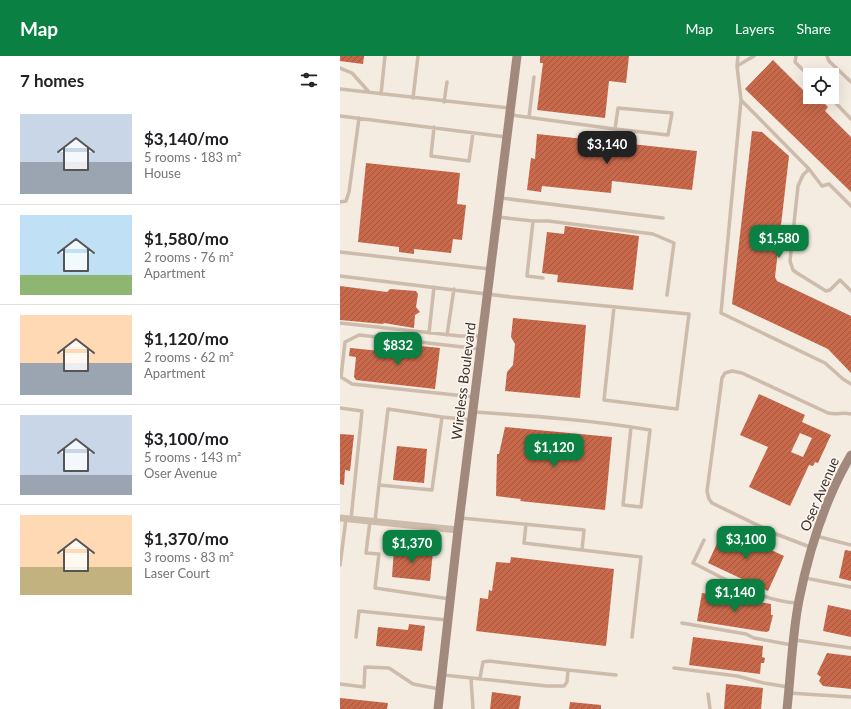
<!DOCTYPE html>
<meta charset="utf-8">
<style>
:root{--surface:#fff;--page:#f6f6f6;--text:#202124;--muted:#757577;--line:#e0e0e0;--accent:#0b8043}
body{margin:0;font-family:Lato,sans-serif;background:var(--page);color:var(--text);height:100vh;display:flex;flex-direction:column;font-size:15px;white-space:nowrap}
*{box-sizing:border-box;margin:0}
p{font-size:13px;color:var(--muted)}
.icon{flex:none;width:22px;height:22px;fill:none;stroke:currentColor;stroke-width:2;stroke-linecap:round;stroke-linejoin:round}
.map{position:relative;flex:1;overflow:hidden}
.details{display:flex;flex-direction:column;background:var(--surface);width:340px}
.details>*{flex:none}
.controls{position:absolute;left:463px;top:12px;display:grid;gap:8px}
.controls a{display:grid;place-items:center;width:36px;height:36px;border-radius:0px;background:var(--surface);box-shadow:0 4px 16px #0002;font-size:20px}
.price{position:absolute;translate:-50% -34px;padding:0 9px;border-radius:8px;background:var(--accent);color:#fff;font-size:13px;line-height:26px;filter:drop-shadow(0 1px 2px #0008)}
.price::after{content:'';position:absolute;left:50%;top:24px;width:12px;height:9px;margin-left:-6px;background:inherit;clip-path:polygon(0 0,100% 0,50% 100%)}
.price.on{background:#222;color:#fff}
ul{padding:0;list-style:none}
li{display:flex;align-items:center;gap:12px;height:100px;padding:0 20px}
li+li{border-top:1px solid var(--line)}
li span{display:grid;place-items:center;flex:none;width:112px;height:80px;border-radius:0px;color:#555}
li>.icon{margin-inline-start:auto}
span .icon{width:48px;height:48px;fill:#fffc;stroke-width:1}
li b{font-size:17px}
h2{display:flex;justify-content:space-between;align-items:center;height:48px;padding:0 20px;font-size:17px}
header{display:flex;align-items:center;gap:24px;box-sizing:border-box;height:56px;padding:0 20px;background:var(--accent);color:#fff}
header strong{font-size:19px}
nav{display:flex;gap:22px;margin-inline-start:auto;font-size:14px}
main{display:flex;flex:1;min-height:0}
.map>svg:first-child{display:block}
</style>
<header>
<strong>Map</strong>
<nav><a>Map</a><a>Layers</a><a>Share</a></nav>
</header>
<main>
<section class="details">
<h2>7 homes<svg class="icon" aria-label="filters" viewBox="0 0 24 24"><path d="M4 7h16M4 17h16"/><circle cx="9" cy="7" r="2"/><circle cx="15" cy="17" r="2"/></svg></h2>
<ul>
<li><span style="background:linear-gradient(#c9d6e8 60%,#9aa5b1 0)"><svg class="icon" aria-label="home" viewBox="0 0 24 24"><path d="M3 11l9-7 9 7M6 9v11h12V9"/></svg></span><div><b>$3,140/mo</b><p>5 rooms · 183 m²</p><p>House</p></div></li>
<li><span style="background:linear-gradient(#bfe0f5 75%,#8fb573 0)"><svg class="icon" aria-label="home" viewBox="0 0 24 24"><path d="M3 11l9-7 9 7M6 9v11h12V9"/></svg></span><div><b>$1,580/mo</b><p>2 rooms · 76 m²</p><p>Apartment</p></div></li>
<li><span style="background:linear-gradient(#ffd9b3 60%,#9aa5b1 0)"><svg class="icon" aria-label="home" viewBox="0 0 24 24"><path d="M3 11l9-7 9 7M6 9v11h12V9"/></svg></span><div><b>$1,120/mo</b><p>2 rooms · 62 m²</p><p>Apartment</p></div></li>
<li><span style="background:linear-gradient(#c9d6e8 75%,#9aa5b1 0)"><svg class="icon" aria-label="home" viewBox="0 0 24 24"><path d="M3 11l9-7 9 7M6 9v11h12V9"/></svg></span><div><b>$3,100/mo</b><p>5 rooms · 143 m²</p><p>Oser Avenue</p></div></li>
<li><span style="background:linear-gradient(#ffd9b3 65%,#c2b280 0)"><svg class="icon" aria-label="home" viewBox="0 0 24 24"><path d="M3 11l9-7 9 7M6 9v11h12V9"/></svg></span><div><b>$1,370/mo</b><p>3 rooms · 83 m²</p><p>Laser Court</p></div></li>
</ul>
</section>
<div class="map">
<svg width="511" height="653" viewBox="0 0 511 653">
<defs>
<pattern id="building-hatch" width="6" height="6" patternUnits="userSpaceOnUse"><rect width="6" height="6" fill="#c8694b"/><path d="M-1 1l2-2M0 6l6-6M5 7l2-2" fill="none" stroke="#a4573f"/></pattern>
</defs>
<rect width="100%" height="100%" fill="#f4ebe1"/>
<!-- building -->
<path fill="url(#building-hatch)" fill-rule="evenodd" d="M 0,0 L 24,0 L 23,8 L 0,5 Z
M 200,0 L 289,0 L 286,27 L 269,25 L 265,62 L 197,54 L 203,7 L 200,7 Z
M 433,4 L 470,41 L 475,45 L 478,41 L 488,51 L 485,55 L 511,81 L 511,136 L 405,33 Z
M 412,75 L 422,76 L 449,100 L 435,221 L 437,225 L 511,260 L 511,317 L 488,293 L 392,248 Z
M 197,78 L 357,95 L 352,134 L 272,125 L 271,137 L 202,130 L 201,136 L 187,134 L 191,102 L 195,103 Z
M 26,107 L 120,117 L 117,148 L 126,149 L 122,184 L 113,183 L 111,197 L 74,193 L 74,198 L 59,196 L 59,191 L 18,186 Z
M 225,170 L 299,180 L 293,234 L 217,226 L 218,219 L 202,217 L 207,176 L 224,178 Z
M 0,230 L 47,236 L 50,233 L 76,235 L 78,238 L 76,251 L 80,256 L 75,259 L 74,272 L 44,267 L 43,268 L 0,264 Z
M 173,262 L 246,269 L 240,342 L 165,335 L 167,316 L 173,309 L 175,288 L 171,281 Z
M 52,287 L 100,292 L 95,333 L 16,324 L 14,321 L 16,301 L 9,300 L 10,292 L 51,296 Z
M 419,338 L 465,359 L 462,366 L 491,379 L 478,407 L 475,406 L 473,410 L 469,409 L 450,450 L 409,431 L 428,391 L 400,379 ZM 460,377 L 472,382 L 463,401 L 451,396 Z
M 165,371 L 272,381 L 265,454 L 180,445 L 181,443 L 156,440 L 157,398 L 159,398 Z
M 0,378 L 14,379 L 10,415 L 5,414 L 4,429 L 0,428 Z
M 57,390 L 87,393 L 84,427 L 53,424 Z
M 384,472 L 444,500 L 428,535 L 368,507 Z
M 54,492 L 93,496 L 90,525 L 52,521 Z
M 505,494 L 511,495 L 511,525 L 499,522 Z
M 171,501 L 274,513 L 266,590 L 136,575 L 140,542 L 148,543 L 149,534 L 152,535 L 156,506 L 170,507 Z
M 362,537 L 431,548 L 431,559 L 433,559 L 429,575 L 426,576 L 357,565 Z
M 488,549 L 511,554 L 511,581 L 483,575 Z
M 69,568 L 85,570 L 82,595 L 36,590 L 38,571 L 68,574 Z
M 353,581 L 423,590 L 422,601 L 425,602 L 424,607 L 421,607 L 420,618 L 349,609 Z
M 487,597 L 511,600 L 511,633 L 483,630 L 479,625 L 481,621 L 477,618 Z
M 386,628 L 423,632 L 421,653 L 384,653 Z
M 152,636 L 181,640 L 179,653 L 150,653 Z
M 0,642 L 48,647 L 47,653 L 0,653 Z
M 230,646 L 261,649 L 261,653 L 229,653 Z"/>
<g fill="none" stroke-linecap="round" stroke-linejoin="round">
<!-- lane -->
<path stroke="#cdbbac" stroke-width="3.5" d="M 398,0 L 397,10 L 401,44
M 456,0 L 455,6 L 470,21
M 487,0 L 489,5 L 511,26
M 397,10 L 414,0
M 0,12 L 12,17 L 29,36
M 0,33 L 169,52
M 41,38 L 45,0
M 490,41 L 511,63
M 73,42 L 78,0
M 104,46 L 107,26
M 171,59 L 275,73 L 278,52 L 332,57 L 328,79 L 275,73
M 0,60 L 166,81
M 189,61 L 194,21
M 94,71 L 91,100 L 129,105 L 133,77
M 469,113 L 482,130 L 489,128 L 511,150
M 161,142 L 323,162
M 0,146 L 6,145 L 9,136 L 19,62
M 158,161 L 193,165 L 187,220 L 203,222
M 193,165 L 208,165 L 313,178 L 334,187 L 327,239
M 0,196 L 150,213
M 0,220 L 171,241 L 349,258 L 337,353 L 264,344 L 274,251
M 511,235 L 500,224 L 490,234 L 486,235 L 457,217 L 453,214 L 450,205 L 458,130 L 463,119 L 469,113 L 401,44 L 381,257 L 485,307 L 503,323 L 511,328
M 0,267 L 120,280 L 142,280
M 89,277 L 94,231
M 107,279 L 114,233
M 134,341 L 12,328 L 1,321 L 5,286 L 19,279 L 140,293
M 0,352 L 22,355 L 11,463
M 134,356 C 193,360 252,364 310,374 L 301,451 L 283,449 L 291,371
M 102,361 L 48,353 L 39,429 L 92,434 L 102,361 L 131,364
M 121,462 L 244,474 L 242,494 L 301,501 L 292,581
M 30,465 L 26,497 L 39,498 L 35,532 L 110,543
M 35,465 L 39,429
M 186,468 L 184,487 L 242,494
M 476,480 L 511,489
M 364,484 L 353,507 C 386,523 420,545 457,547
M 470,491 L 436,478 L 372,447 L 369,443 L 367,435 L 382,322 L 385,317 L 392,315 L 402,317 L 488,357 C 497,359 503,356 511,358
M 0,509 L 6,463
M 465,522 L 511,531
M 342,567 L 406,578 L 414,582 L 452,589
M 16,581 L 19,555 L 107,564
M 455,584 L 511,592
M 334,612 L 397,620 L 424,627 L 448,631
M 228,614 L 276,619
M 103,619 L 207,630 L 224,630 L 227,626 L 228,614 L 149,605 L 143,606 L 140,622
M 131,622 L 133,653
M 0,628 L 24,631 L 25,611 L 49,612 L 73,628 L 99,633
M 449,637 L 511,641
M 368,638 L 370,653"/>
<!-- street -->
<path stroke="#cdbbac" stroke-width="7" d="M 0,462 L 118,474"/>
<!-- secondary -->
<path stroke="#a18a7d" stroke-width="9" d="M 98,653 L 118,474 L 177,0
M 447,653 C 451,617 452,580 459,544 C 469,494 485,443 511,399"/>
</g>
<g text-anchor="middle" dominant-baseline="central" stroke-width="3.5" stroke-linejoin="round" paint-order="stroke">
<!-- street labels -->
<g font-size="14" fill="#3b302b" stroke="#fbf5ee">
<text transform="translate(123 325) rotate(-83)">Wireless Boulevard</text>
<text transform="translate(479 438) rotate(-67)">Oser Avenue</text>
</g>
</g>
</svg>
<div class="controls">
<a><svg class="icon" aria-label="locate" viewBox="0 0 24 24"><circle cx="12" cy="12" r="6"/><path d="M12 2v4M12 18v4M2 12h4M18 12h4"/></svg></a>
</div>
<b class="price on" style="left:267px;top:109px">$3,140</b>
<b class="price" style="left:439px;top:203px">$1,580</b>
<b class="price" style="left:58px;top:310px">$832</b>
<b class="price" style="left:214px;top:412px">$1,120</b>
<b class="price" style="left:406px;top:504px">$3,100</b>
<b class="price" style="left:72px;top:508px">$1,370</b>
<b class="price" style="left:395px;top:557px">$1,140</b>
</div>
</main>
